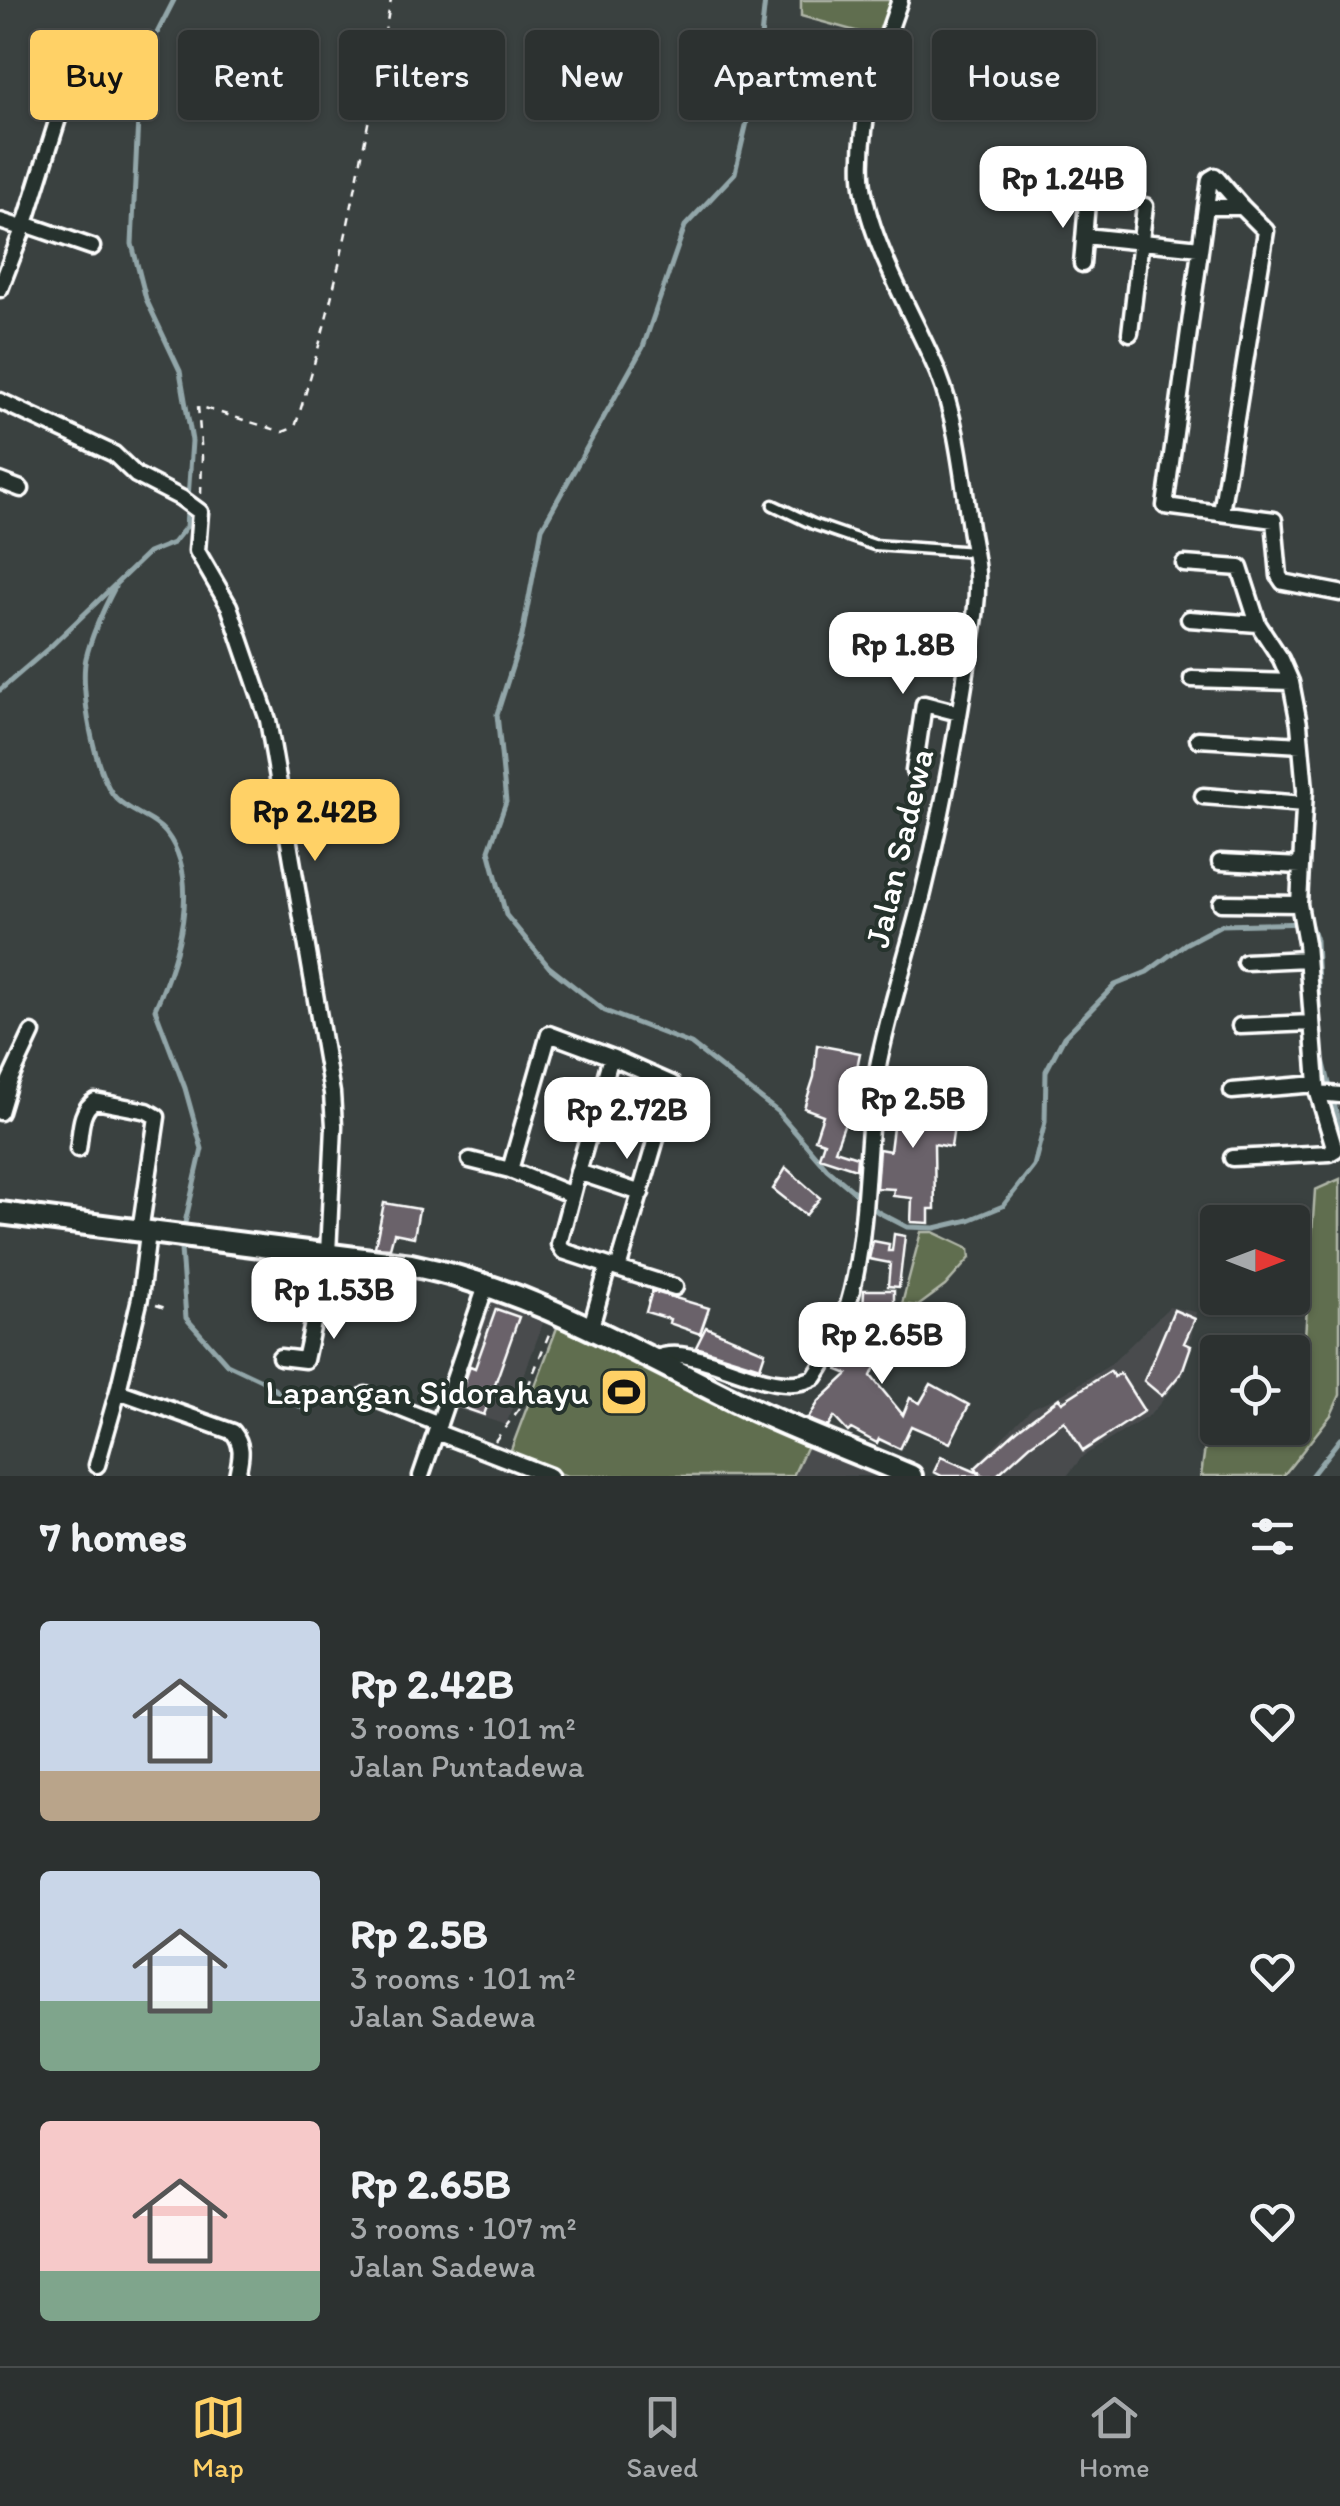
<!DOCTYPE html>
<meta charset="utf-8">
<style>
:root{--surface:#2c3130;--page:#383d3c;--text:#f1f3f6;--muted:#a6a9ab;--line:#484c4c;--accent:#ffd166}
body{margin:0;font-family:Itim,sans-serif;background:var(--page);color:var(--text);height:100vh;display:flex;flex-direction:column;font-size:38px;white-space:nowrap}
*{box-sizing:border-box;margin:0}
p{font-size:32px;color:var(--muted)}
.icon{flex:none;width:55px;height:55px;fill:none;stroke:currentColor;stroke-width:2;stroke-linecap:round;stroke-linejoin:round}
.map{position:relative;height:1476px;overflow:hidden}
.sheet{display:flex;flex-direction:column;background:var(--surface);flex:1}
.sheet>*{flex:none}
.guide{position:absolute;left:30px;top:30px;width:1280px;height:90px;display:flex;gap:20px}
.needle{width:65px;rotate:90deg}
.controls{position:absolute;left:1200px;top:1205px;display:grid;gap:20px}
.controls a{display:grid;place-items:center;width:110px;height:110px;border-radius:10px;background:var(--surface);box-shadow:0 2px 8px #0004,0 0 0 2px var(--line);font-size:50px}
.price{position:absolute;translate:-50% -85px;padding:0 22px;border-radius:20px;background:#fff;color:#222;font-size:32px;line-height:65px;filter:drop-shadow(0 2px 5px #0008)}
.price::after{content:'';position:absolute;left:50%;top:60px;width:30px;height:22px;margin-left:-15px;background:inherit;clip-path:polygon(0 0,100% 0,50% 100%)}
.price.selected{background:var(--accent);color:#111}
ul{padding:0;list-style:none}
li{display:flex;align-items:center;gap:30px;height:250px;padding:0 40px}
li span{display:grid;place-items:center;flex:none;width:280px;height:200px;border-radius:10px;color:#555}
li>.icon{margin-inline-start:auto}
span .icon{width:120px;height:120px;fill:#fffc;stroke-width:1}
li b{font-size:42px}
h2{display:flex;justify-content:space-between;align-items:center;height:120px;padding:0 40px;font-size:42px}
.tag{padding:0 35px;border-radius:10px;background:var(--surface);box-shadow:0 2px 8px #0004,0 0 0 2px var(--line);font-size:35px;line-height:90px}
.tag.selected{background:var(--accent);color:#111}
.menu{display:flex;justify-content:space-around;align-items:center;height:140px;border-top:2px solid var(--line);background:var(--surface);font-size:28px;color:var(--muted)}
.menu a{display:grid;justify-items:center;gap:5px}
.menu .selected{color:var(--accent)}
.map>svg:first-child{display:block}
</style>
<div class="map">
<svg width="1340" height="1476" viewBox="0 0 1340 1476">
<rect width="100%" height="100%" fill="#3a4140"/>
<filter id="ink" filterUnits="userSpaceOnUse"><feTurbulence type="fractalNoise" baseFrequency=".01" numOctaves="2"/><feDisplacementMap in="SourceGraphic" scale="20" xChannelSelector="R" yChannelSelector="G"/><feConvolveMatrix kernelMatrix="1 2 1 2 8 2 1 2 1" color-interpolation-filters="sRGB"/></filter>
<g filter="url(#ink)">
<!-- built -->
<path fill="#484b4d" d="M 491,1301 L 543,1323 L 506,1425 L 454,1408 Z
M 1169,1307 L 1196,1312 L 1184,1375 L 1150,1415 L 1083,1456 L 1067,1476 L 972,1476 L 976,1464 L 1032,1408 L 1063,1394 L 1110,1365 Z
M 809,1441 L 892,1476 L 793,1476 Z"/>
<!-- green -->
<path fill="#606e50" stroke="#b0b6a8" stroke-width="2.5" d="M 801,0 L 894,0 L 881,38 L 801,16 Z
M 1340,1179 L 1340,1395 L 1331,1415 L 1283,1476 L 1201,1476 L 1217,1361 L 1218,1428 L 1292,1428 L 1292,1352 L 1229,1352 L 1251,1335 L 1305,1337 L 1315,1190 Z
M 921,1232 L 933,1232 L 969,1249 L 970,1258 L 945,1286 L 918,1306 L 902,1304 Z
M 558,1325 L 809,1441 L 793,1476 L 567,1476 L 509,1455 Z"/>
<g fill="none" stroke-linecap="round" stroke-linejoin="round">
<!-- stream -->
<path stroke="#92a6a9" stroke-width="5" d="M 765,0 L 756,84 L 735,173 L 685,226 L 643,347 L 542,528 L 522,636 L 497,714 L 506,802 L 489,850 L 506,915 L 549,967 L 605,1011 L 691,1044 L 778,1112 L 827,1169 L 878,1212 L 907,1227 L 935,1228 L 969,1220 L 1003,1206 L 1034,1166 L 1045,1122 L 1046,1071 L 1064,1037 L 1115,985 L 1147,972 L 1185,944 L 1221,925 L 1310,923 L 1316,940 L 1321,1051 L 1340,1128
M 115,587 C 103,610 92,633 86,658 C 79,687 95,777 116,798 C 129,812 154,818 166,833 C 203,881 177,960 155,1009 L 185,1088 L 202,1149 L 184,1227
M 0,690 L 49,648 L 148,553 L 173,543 L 186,527 L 192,441 L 180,371 L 146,299 L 132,244 L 138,118 L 152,43 L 174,0
M 181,1249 L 186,1318 L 227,1364 L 261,1380 L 308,1412
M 1311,1476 L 1340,1439"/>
</g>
<!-- building -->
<path fill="#6a626b" stroke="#fff" stroke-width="2.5" d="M 817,1045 L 860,1053 L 847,1117 L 835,1150 L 857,1157 L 856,1169 L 819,1157 L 824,1142 L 815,1139 L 823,1115 L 804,1108 L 814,1077 Z
M 896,1084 L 924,1087 L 921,1115 L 955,1119 L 951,1147 L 934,1144 L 935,1209 L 929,1209 L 929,1223 L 911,1222 L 912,1198 L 893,1196 L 894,1189 L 876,1188 L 879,1149 L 890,1151 L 894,1119 L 882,1119 L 883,1106 L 896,1107 Z
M 786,1168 L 820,1198 L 806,1215 L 773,1189 Z
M 384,1203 L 419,1209 L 414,1237 L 394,1233 L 390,1248 L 375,1247 Z
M 894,1234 L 905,1236 L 899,1287 L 888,1286 L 890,1263 L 869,1259 L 873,1241 L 889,1244 L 888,1251 L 892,1251 Z
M 864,1290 L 894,1290 L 894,1324 L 871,1376 L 903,1415 L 910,1398 L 920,1403 L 931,1384 L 969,1405 L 950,1443 L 911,1426 L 900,1449 L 879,1439 L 877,1443 L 851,1429 L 848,1432 L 834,1417 L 828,1427 L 808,1419 L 819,1401 L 848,1374 L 838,1370 L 850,1331 L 856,1333 L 863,1313 Z
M 652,1291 L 709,1308 L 700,1334 L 669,1323 L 670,1319 L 646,1312 Z
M 496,1309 L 519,1317 L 484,1415 L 461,1407 L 465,1398 L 460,1396 L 470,1366 L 475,1368 Z
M 1174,1310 L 1195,1319 L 1184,1343 L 1191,1346 L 1182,1372 L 1162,1396 L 1144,1381 Z
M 706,1327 L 765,1352 L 760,1367 L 696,1347 Z
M 1110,1371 L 1114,1377 L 1120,1373 L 1144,1411 L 1083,1451 L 1064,1421 L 1030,1445 L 996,1476 L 942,1476 L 934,1472 L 941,1457 L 981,1474 L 975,1468 L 1017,1430 L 1059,1398 L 1062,1402 Z"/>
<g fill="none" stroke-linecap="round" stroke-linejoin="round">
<!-- lane casing -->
<g stroke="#fff" stroke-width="15">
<path id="lane" d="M 773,505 L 813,524 L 874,545 L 975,552"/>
</g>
<!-- street casing -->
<g stroke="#fff" stroke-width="21">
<path id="street" d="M 1206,207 L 1210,179 L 1215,176 L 1242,207
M 0,221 L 22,228
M 25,224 L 92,247
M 1085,236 L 1200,248
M 1082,264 L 1087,202
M 0,289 L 25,224 L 76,61
M 1130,333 L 1145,206
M 0,401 L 114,454 L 136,475 L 181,498 L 200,512 L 197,551 L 229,606 L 268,720 L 332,1093 L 334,1126 L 328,1254 L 305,1360 L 280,1357
M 0,481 L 21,489
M 1221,513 L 1266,231 L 1242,207 L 1206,207 L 1165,506 L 1274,520 L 1279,576 L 1283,582 L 1340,593
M 1184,564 L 1240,568 L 1258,624 L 1281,659 L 1291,682 L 1299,724 L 1305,790 L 1299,904 L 1306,943 L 1317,1084 L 1318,1093 L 1340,1095
M 1189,619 L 1258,624
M 1192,679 L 1291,682
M 1198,739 L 1301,745
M 914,771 L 924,704 L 959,713
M 1203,796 L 1304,804
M 1220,862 L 1301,866
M 1221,903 L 1299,904
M 1245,962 L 1307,959
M 1240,1026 L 1312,1023
M 1232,1091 L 1317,1084
M 0,1112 L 9,1082 L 32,1033
M 78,1149 C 81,1133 79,1110 95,1101 L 147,1111 L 157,1117 L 140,1232
M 1232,1158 L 1330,1153 L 1335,1150 L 1318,1093
M 470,1160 L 510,1170 L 572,1195 L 578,1172 L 641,1193
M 510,1170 L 549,1034 L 611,1057
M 572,1195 L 559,1244 L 563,1251 L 618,1269 L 672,1084 L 611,1057 L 578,1172
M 148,1233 L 140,1298 L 118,1391 L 233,1432 C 245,1447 240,1459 237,1476
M 618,1269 L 675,1287
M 591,1327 L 608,1266
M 655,1359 C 695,1338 770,1403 815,1377 C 878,1284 858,1165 879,1061 C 891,1004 909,949 923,893 C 940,824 953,755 964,685 C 969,649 979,610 977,573 C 976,558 972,543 970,528 C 962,475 958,424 938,373 C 915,317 865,236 862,176 C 859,117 880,55 900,0
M 366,1395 L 439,1424
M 436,1432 L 550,1476
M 97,1465 L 118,1391
M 421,1476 L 487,1283"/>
</g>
<!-- secondary casing -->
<g stroke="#fff" stroke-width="28">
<path id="secondary" d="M 0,1213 L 411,1265 C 529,1289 628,1348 735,1401 C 792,1429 853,1451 911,1476"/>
</g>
<!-- path -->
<path stroke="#fff" stroke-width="2.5" stroke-dasharray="8 8" stroke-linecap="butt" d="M 201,494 L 202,457 L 198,406 L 283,432 L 295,427 C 340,288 364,144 391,0
M 156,1305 L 171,1310
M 495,1441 L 519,1409 L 551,1329"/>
<!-- lane -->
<use href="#lane" stroke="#26332d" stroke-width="8"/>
<!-- street -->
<use href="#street" stroke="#26332d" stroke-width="14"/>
<!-- secondary -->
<use href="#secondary" stroke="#26332d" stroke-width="20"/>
</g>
</g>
<!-- icons -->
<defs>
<g id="stadium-square" transform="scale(2.5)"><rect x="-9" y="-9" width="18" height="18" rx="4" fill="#ffd166" stroke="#26332d"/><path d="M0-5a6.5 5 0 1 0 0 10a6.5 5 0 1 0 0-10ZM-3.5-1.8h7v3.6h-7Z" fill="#111"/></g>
</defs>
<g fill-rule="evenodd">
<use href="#stadium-square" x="624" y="1392"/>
</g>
<g text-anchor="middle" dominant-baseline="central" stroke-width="8" stroke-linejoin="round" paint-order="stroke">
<!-- street labels -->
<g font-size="35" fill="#fff" stroke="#26332d">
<text transform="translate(899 848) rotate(-77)">Jalan Sadewa</text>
</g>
<!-- poi labels -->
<g font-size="35" fill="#fff" stroke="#26332d" text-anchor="end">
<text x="589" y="1392">Lapangan Sidorahayu</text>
</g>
</g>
</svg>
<div class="controls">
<a><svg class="needle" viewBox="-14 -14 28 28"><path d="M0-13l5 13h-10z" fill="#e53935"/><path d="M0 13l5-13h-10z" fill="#a6a9ab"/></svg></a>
<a><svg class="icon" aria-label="locate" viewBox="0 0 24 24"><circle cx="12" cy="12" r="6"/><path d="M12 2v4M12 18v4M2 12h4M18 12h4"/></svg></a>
</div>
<b class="price" style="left:1063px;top:231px">Rp 1.24B</b>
<b class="price" style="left:903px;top:697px">Rp 1.8B</b>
<b class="price selected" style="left:315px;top:864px">Rp 2.42B</b>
<b class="price" style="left:913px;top:1151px">Rp 2.5B</b>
<b class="price" style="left:627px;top:1162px">Rp 2.72B</b>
<b class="price" style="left:334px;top:1342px">Rp 1.53B</b>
<b class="price" style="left:882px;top:1387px">Rp 2.65B</b>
<div class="guide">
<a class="tag selected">Buy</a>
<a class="tag">Rent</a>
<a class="tag">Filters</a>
<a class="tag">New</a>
<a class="tag">Apartment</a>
<a class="tag">House</a>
</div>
</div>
<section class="sheet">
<h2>7 homes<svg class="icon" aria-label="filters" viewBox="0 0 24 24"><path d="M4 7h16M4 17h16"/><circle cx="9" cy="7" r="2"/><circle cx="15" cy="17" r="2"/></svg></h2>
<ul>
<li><span style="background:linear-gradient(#c9d6e8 75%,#b9a48a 0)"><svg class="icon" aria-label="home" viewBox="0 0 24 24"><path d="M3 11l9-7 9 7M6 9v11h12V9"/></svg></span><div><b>Rp 2.42B</b><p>3 rooms · 101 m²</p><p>Jalan Puntadewa</p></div><svg class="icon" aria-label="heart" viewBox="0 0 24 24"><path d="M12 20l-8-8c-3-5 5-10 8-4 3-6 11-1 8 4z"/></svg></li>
<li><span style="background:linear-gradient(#c9d6e8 65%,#7fa58c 0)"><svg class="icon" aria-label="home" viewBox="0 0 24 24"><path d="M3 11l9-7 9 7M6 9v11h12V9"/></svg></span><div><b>Rp 2.5B</b><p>3 rooms · 101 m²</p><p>Jalan Sadewa</p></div><svg class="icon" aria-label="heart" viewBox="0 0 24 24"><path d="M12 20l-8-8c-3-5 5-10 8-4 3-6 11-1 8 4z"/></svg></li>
<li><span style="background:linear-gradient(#f6c9c9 75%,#7fa58c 0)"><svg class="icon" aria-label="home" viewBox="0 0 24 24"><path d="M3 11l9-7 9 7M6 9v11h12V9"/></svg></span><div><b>Rp 2.65B</b><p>3 rooms · 107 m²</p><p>Jalan Sadewa</p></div><svg class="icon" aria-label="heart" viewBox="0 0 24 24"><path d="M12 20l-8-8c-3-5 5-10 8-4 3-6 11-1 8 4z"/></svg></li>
</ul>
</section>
<nav class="menu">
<a class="selected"><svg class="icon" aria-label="map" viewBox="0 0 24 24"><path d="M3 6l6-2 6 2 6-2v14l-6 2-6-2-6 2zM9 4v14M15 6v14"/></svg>Map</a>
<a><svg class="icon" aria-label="saved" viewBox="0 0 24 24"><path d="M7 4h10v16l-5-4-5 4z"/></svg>Saved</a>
<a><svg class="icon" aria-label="home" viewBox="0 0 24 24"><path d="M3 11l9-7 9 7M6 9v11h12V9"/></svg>Home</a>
</nav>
